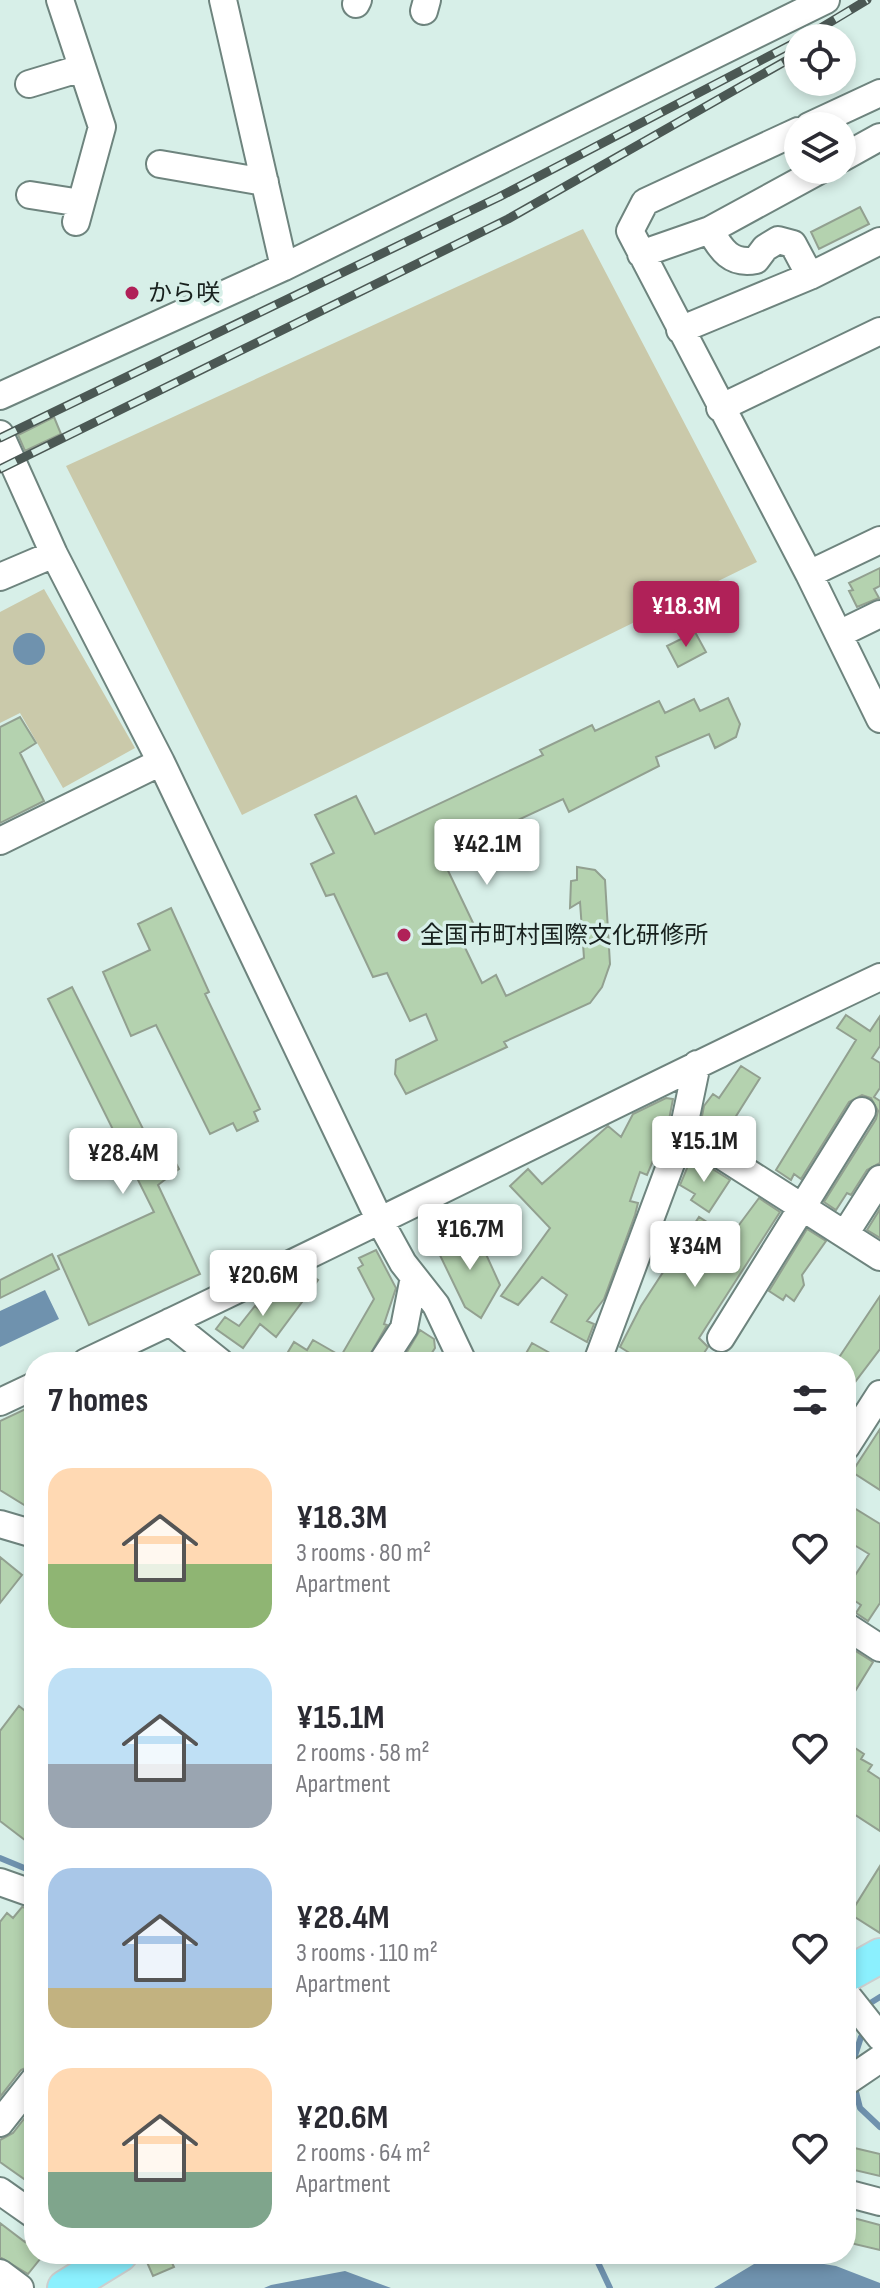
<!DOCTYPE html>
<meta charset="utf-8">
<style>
:root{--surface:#fff;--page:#f7f7f7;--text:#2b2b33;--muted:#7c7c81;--accent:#b02158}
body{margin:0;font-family:"Sofia Sans Condensed","Noto Sans JP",sans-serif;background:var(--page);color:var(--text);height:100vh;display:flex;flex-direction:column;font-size:30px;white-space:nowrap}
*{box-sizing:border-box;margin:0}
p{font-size:26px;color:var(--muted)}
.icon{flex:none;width:44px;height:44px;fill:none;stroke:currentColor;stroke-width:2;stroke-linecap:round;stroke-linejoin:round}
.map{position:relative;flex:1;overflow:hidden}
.sheet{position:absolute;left:24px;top:1352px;width:832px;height:912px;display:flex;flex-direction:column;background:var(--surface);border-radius:32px;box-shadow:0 4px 12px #0003}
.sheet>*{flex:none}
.fabs{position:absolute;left:784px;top:24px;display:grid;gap:16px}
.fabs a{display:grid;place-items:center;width:72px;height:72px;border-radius:50%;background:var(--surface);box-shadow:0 4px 12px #0003;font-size:40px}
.price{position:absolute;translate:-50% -68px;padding:0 18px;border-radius:8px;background:#fff;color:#222;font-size:26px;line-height:52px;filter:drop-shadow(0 2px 4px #0008)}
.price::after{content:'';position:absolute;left:50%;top:48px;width:24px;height:18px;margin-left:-12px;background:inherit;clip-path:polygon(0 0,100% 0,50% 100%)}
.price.active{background:var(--accent);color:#fff}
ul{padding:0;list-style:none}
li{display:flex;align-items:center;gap:24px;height:200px;padding:0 24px}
li span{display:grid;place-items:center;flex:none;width:224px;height:160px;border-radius:24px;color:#555}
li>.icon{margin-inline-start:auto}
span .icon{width:96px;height:96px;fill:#fffc;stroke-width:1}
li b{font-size:34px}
h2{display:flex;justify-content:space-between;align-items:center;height:96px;padding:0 24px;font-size:34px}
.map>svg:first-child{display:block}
</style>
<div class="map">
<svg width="880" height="2288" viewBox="0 0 880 2288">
<rect width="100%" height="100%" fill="#d7efe8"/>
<!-- green -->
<path fill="#cac9aa" d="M 583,229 L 757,562 L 242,815 L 66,466 Z
M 44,589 L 135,748 L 63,788 L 20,713 L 0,723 L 0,612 Z"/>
<!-- water -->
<path fill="#6f92ae" d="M13 649a16 16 0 1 1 32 0a16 16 0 1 1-32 0Z
M 45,1290 L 59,1319 L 0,1347 L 0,1311 Z
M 800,2260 L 836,2266 L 880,2283 L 880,2288 L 714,2288 L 754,2264 Z
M 345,2271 L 391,2288 L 264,2288 L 271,2285 Z"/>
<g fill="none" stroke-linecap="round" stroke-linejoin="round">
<!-- stream -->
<path stroke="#6f92ae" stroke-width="6" d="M 0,1858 L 34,1872
M 872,2002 L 880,1997
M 851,2068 L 861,2037
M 856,2092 L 860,2108 L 880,2127
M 594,2254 L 610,2288"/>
</g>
<!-- building -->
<path fill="#b4d2af" stroke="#92a090" stroke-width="2" d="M 860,207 L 869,224 L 819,249 L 811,232 Z
M 54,417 L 61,434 L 25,451 L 18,435 Z
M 880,568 L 880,586 L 874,589 L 879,598 L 857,607 L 849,591 L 853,590 L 849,583 Z
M 695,632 L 706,652 L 678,667 L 667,646 Z
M 728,698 L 740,724 L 736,737 L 715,748 L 709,734 L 656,757 L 659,766 L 569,812 L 563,799 L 441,856 L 475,927 L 458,933 L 482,983 L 496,975 L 506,996 L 584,958 L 580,902 L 570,908 L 571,881 L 577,880 L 577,867 L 595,870 L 605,880 L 610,964 L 602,987 L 590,1003 L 504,1042 L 507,1047 L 406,1094 L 395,1074 L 396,1060 L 437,1040 L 426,1014 L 410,1021 L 387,973 L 373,977 L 334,894 L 326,896 L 311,864 L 334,853 L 315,815 L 356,796 L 375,834 L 543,755 L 540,750 L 592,725 L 595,731 L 659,701 L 665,713 L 694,699 L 700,711 Z
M 20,717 L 36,743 L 20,753 L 44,801 L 0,823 L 0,727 Z
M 171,908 L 209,992 L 205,994 L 260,1109 L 254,1112 L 258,1121 L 237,1131 L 233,1123 L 210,1134 L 156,1025 L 131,1036 L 103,972 L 150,950 L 138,924 Z
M 72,987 L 154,1151 L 166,1145 L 179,1169 L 158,1185 L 200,1274 L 89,1325 L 58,1256 L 154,1212 L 48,999 Z
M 846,1015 L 870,1031 L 880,1016 L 880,1046 L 872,1058 L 880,1063 L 880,1088 L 874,1097 L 880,1101 L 880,1163 L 867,1170 L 851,1195 L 847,1193 L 836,1210 L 824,1202 L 876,1119 L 878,1111 L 871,1098 L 862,1095 L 849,1102 L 801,1179 L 794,1174 L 791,1180 L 776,1170 L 856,1040 L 837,1028 Z
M 741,1066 L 760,1078 L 726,1132 L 702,1116 L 704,1106 L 713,1094 L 719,1098 Z
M 666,1098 L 673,1099 L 668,1125 L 647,1175 L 640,1172 L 630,1201 L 638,1203 L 635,1215 L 604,1299 L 587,1321 L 594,1324 L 587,1342 L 551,1322 L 567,1295 L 542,1277 L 518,1305 L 501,1296 L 550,1228 L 510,1186 L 528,1169 L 542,1184 L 608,1126 L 621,1137 L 633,1114 Z
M 692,1156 L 730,1180 L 709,1212 L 691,1200 L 695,1194 L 680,1185 Z
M 759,1198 L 780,1212 L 699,1338 L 708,1347 L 698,1362 L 644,1362 L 620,1347 L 641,1306 L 699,1217 L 730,1237 Z
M 880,1209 L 880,1238 L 867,1230 Z
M 807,1229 L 826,1241 L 802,1275 L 804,1285 L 794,1301 L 786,1295 L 783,1300 L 769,1291 Z
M 475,1230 L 500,1285 L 481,1318 L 465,1307 L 436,1247 Z
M 376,1250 L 396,1288 L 384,1324 L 387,1325 L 366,1362 L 282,1362 L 294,1342 L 307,1350 L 313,1340 L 341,1356 L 374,1299 L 358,1268 L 363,1265 L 359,1258 Z
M 52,1254 L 59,1269 L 0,1298 L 0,1280 Z
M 308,1273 L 318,1280 L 305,1299 L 293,1292 Z
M 280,1287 L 302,1302 L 276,1337 L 260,1324 L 243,1348 L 216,1329 L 225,1317 L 239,1326 L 255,1306 L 261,1311 Z
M 880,1296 L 880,1349 L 846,1394 L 846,1362 L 836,1362 Z
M 420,1330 L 434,1339 L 435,1348 L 426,1362 L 401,1362 Z
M 532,1343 L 566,1362 L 521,1362 Z
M 34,1405 L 34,1511 L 0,1490 L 0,1421 Z
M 880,1429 L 880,1490 L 852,1472 Z
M 846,1503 L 880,1524 L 880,1603 L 868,1621 L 856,1613 L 861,1605 L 846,1595 L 846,1589 L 869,1554 L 846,1540 Z
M 0,1557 L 22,1575 L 0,1603 Z
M 854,1650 L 873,1662 L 846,1706 L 846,1662 Z
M 19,1706 L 34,1718 L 34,1847 L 0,1821 L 0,1731 Z
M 846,1742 L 864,1754 L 861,1759 L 872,1765 L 868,1771 L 880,1779 L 880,1831 L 846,1809 Z
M 880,1866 L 880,1933 L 850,1914 Z
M 22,1907 L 34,1910 L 34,2064 L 21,2070 L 0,2097 L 0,1922 L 7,1913 L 13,1918 Z
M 34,2106 L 34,2186 L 0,2162 L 0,2140 L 13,2133 Z
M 846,2146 L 880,2154 L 880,2176 L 846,2168 Z
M 846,2216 L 880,2225 L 880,2250 L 846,2242 Z
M 0,2223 L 25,2242 L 34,2231 L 34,2254 L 44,2254 L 28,2274 L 0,2257 Z
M 160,2254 L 168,2254 L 174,2267 L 153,2276 L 146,2260 Z"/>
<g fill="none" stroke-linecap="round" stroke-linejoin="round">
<!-- minor casing -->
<g stroke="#6e847e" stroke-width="30">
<path id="minor" d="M 60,0 L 102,127 L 76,222
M 223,0 L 284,267
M 356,4 L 358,0
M 424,11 L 427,0
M 29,84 L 82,68
M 809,126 L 880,93
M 798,131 L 645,202 L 630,231 L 809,574 L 880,719
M 842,158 L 880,137
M 160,164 L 265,182
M 30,195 L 81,203
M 710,230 C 721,250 731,265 756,260 L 765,248 L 778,240 L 793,244 L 810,276
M 641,254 L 710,230 L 820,170
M 680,330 L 810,276 L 880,241
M 0,396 L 284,267 L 826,0
M 720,408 L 880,331
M 0,434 L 54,554 L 161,762 L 381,1223 L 403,1263 L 436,1305 L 463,1362
M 809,574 L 880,540
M 0,577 L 54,554
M 839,634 L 880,614
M 0,841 L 161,762
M 683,1131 L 880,1257
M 845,1234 L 880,1179
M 170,1322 L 220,1362
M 721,1338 L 862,1111
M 86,1362 C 352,1237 614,1103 880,977
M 382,1362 L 404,1328 L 414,1277
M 597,1362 L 683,1131 L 697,1064
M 0,1402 L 34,1386
M 846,1447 L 880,1394
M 0,1524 L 34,1534
M 846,1626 L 880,1648
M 0,1882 L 34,1894
M 846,1994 L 880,2037
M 846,2082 L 880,2059
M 0,2123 L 34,2080
M 0,2191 L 34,2215
M 846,2193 L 880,2202
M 0,2273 L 20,2288"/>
</g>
<!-- major casing -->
<g stroke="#cccece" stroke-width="38">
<path id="major" d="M 846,1975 L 880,1956
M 65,2288 L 120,2254"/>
</g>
<!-- minor -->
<use href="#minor" stroke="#fff" stroke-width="26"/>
<!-- major -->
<use href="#major" stroke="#8bf0fe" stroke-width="34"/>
<!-- rail casing -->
<g stroke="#4b5854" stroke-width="9">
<path id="rail" d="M 804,38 L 867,0
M 0,438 L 499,197 L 798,41
M 0,469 L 508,219 L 798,54"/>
</g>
<!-- rail -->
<use href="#rail" stroke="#d7efe8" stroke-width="6" stroke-dasharray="18" stroke-linecap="butt"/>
</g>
<!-- markers -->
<g fill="#b02158" stroke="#d7efe8" stroke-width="3">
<circle cx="132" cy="293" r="8"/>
<circle cx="404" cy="935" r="8"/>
</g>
<g text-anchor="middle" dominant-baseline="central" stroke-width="7" stroke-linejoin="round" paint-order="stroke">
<!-- poi labels -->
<g font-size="24" fill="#18211e" stroke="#d7efe8" text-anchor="start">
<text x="148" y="293">から咲</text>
<text x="420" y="935">全国市町村国際文化研修所</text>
</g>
</g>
</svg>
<div class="fabs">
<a><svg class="icon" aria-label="locate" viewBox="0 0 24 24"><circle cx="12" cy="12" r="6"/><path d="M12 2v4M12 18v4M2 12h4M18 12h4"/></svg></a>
<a><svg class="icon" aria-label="layers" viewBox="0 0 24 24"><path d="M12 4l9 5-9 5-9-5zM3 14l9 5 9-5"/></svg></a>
</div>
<b class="price active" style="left:686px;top:649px">¥18.3M</b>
<b class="price" style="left:487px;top:887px">¥42.1M</b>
<b class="price" style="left:704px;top:1184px">¥15.1M</b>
<b class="price" style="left:123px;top:1196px">¥28.4M</b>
<b class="price" style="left:470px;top:1272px">¥16.7M</b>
<b class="price" style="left:695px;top:1289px">¥34M</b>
<b class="price" style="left:263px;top:1318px">¥20.6M</b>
<section class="sheet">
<h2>7 homes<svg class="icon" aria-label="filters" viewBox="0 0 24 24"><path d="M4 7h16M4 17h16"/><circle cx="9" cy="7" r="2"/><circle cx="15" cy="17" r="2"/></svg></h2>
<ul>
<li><span style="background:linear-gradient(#ffd9b3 60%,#8fb573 0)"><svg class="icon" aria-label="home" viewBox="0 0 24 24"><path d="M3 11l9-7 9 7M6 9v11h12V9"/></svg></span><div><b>¥18.3M</b><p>3 rooms · 80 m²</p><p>Apartment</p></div><svg class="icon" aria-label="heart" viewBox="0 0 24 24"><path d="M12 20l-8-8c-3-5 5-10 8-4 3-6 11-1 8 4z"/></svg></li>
<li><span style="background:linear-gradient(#bfe0f5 60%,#9aa5b1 0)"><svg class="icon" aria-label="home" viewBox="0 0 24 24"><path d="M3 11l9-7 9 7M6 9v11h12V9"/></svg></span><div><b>¥15.1M</b><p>2 rooms · 58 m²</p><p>Apartment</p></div><svg class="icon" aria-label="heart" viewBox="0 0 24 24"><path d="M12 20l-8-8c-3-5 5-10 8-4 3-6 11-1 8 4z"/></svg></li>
<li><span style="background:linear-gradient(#a9c7e8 75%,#c2b280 0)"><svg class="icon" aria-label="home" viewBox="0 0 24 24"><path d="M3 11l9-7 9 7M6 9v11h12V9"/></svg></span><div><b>¥28.4M</b><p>3 rooms · 110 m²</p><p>Apartment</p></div><svg class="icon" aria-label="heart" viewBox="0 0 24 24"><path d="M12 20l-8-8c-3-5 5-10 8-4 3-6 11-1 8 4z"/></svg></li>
<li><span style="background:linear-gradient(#ffd9b3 65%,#7fa58c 0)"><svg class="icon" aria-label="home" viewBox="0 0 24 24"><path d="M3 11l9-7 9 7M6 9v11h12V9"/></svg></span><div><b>¥20.6M</b><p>2 rooms · 64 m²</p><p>Apartment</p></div><svg class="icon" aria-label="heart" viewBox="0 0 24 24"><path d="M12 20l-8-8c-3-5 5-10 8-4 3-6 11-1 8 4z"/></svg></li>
</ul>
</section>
</div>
